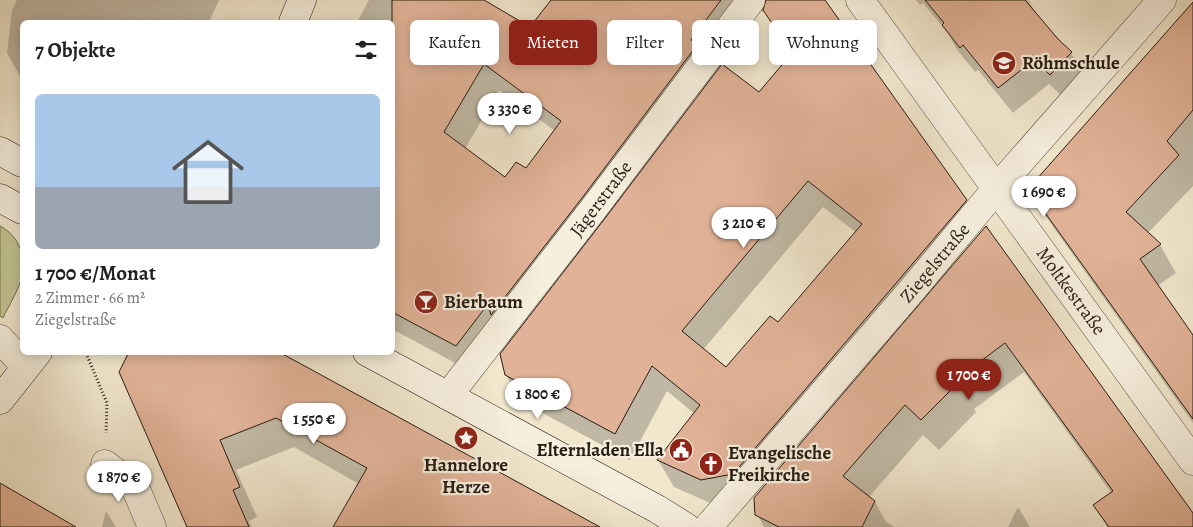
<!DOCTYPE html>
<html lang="de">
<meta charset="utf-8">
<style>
:root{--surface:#fff;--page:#f2f2f2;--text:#222;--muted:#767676;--accent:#8f2418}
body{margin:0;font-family:Alegreya,serif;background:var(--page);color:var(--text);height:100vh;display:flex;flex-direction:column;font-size:19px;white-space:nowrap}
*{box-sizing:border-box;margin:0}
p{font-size:16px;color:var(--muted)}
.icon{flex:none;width:28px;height:28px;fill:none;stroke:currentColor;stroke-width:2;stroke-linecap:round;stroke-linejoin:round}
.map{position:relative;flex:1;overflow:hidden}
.details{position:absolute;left:20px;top:20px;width:375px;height:335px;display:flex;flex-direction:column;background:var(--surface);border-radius:8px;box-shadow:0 2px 12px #0003}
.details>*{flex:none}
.top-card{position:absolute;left:410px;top:20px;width:475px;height:45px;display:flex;gap:10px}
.price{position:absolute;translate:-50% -42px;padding:0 11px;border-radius:18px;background:#fff;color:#222;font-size:16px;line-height:32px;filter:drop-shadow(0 1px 2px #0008)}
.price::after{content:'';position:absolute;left:50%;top:30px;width:15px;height:11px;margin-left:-8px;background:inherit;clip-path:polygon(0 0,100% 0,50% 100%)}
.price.active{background:var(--accent);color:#fff}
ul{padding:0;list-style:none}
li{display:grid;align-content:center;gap:10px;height:265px;padding:0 15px}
li span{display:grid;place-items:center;height:155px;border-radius:8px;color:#555}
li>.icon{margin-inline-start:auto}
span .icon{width:90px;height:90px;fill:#fffc;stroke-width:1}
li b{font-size:21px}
h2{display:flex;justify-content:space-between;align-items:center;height:60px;padding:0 15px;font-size:21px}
.tag{padding:0 18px;border-radius:8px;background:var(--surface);box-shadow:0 2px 12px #0003;font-size:18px;line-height:45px}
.tag.active{background:var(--accent);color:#fff}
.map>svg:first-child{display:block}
</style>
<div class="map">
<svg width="1193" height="527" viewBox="0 0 1193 527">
<rect width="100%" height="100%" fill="#f1e7cd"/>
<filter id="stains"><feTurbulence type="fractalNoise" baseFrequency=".004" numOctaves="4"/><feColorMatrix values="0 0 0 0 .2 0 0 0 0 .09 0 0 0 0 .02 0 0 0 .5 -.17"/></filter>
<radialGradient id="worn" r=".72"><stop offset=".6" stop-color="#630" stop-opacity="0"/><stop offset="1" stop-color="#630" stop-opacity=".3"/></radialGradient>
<!-- green -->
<path fill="#c2c393" stroke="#747052" d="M 0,226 C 18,235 26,255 22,275 C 21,286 8,307 3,318 L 0,316 Z"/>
<!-- shadow -->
<path fill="#0003" fill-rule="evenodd" d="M 17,0 L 219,0 L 209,22 L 22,22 L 22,80 L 7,53 L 12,10 Z
M 369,0 L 481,0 L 530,29 L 553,0 L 823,0 L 966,200 L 981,227 L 717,506 L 674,487 L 658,460 L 695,414 L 667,391 L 630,460 L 522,402 L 506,375 L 759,94 L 792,55 L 765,11 L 762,12 L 756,2 L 472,372 L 392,329 L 392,22 L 357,22 ZM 499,90 L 555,131 L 526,170 L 506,178 L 465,149 ZM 823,207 L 857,233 L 778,324 L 726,369 L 703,350 Z
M 916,0 L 1028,0 L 1038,16 L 1071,53 L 1086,78 L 1065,99 L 1049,84 L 1013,113 L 978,70 L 975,72 L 958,51 L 947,32 L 923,3 L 920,5 Z
M 1193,4 L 1193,186 L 1148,233 L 1160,245 L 1176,273 L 1157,286 L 1193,337 L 1193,423 L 1046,217 L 1029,189 Z
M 986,228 L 1193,515 L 1193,527 L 1107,527 L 1095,506 L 1112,494 L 1024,372 L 974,409 L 976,412 L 939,450 L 923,435 L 869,497 L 875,502 L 886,522 L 895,527 L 764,527 L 757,514 Z
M 131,352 L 580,527 L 334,527 L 359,484 L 294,447 L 236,470 L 257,517 L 249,521 L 252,527 L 187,527 L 120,372 Z
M 1018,507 L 1030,527 L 1008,527 Z
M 106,511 L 116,527 L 102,527 Z"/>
<!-- building -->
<path fill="#e1b297" stroke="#271c12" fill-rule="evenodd" d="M 392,0 L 484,0 L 530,27 L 551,0 L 721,0 L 691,40 L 697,45 L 582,198 L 491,315 L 488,304 L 456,346 L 392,312 ZM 484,64 L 561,121 L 526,168 L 516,162 L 505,177 L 444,132 Z
M 766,0 L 825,0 L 967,200 L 733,474 L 701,480 L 657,460 L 700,405 L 652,366 L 615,434 L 505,375 L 500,354 L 606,217 L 722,64 L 759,92 L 792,53 L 763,10 ZM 808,181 L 862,224 L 778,322 L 770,316 L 726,367 L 682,331 Z
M 925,0 L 1025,0 L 1058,39 L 1072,52 L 1050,75 L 1034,60 L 998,88 L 963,45 L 960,48 L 942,25 L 944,23 Z
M 1193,2 L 1193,110 L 1167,141 L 1179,155 L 1126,212 L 1161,244 L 1140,259 L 1193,335 L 1193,419 L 1028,189 Z
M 986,226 L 1193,513 L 1193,527 L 1109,527 L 1093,505 L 1113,491 L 1005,343 L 958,378 L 960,381 L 921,420 L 905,405 L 843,476 L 875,501 L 862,527 L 779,527 L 755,515 L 754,498 Z
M 129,352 L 279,352 L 600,527 L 333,527 L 367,468 L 276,418 L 220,440 L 240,487 L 233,490 L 249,527 L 187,527 L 119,372 Z
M 0,483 L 76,527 L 0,527 Z"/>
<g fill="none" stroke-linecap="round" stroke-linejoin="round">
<!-- street casing -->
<g stroke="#5a4f41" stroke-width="29">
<path id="street" d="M 860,0 L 1193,461
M 0,339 L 26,367
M 448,396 L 594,208 L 751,0
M 105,464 L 135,487 L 152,527
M 708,527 L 911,291 L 997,188 L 1162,0"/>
</g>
<!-- secondary casing -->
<g stroke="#271c12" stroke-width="29">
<path id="secondary" d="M 293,22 L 302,0
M 0,151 L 22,163
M 0,198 L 22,210
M 367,352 L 657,509 L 686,527
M 0,400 L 38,352"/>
</g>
<!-- path -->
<path stroke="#271c12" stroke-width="3" stroke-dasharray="1 2.5" stroke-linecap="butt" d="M 86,353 L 107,403 L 106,433"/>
<!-- street -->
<use href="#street" stroke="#f6efde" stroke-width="28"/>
<!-- secondary -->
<use href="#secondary" stroke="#f6efde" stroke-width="28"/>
</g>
<!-- icons -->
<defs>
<g id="school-disc" transform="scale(1.25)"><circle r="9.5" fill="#8f2418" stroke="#f6efde"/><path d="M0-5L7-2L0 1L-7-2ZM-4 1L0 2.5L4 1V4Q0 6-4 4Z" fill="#fff"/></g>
<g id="bar-disc" transform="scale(1.25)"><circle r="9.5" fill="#8f2418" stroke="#f6efde"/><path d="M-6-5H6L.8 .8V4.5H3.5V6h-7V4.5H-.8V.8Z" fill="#fff"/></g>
<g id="sight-disc" transform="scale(1.25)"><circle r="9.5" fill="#8f2418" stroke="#f6efde"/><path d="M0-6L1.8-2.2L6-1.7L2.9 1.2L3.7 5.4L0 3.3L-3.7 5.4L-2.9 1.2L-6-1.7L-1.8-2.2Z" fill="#fff"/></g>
<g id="civic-disc" transform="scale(1.25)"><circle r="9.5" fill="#8f2418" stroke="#f6efde"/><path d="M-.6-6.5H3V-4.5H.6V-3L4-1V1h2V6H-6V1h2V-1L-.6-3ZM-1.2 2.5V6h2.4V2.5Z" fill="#fff"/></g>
<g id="church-disc" transform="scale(1.25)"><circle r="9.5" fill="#8f2418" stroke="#f6efde"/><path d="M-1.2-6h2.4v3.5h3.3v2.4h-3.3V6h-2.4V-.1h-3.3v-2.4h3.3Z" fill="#fff"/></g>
</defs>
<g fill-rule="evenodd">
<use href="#school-disc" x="1004" y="63"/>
<use href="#bar-disc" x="426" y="302"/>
<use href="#sight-disc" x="466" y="438"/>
<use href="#civic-disc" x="681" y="450"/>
<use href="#church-disc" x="711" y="464"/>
</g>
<g text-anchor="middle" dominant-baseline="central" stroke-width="4.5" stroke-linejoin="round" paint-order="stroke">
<!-- poi labels -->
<g font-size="19" font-weight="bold" fill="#271c12" stroke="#f6efde" text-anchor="start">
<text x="1022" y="63">Röhmschule</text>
<text x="444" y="302">Bierbaum</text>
<text x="664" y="450" text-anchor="end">Elternladen Ella</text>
<text x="728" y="453">Evangelische<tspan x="728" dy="22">Freikirche</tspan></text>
<text x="466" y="465" text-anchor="middle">Hannelore<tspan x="466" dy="22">Herze</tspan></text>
</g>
<!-- street labels -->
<g font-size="19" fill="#271c12" stroke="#f6efde">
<text transform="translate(601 199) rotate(-53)">Jägerstraße</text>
<text transform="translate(935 263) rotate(-50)">Ziegelstraße</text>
<text transform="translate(1071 291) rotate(54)">Moltkestraße</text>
</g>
</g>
<rect width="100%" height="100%" filter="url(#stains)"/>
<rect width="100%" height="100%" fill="url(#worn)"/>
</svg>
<b class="price" style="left:510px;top:135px">3 330 €</b>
<b class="price" style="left:1044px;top:218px">1 690 €</b>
<b class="price" style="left:744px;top:249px">3 210 €</b>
<b class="price active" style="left:969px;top:401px">1 700 €</b>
<b class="price" style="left:538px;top:420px">1 800 €</b>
<b class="price" style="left:314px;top:445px">1 550 €</b>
<b class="price" style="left:119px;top:503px">1 870 €</b>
<div class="top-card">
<a class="tag">Kaufen</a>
<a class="tag active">Mieten</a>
<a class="tag">Filter</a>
<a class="tag">Neu</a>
<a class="tag">Wohnung</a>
</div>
<section class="details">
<h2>7 Objekte<svg class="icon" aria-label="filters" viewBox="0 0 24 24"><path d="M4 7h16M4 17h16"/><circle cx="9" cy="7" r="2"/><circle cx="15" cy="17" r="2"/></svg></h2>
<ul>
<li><span style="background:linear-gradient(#a9c7e8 60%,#9aa5b1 0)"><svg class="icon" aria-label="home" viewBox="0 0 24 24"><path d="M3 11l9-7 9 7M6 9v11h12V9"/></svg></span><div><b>1 700 €/Monat</b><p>2 Zimmer · 66 m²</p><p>Ziegelstraße</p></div></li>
</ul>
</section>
</div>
